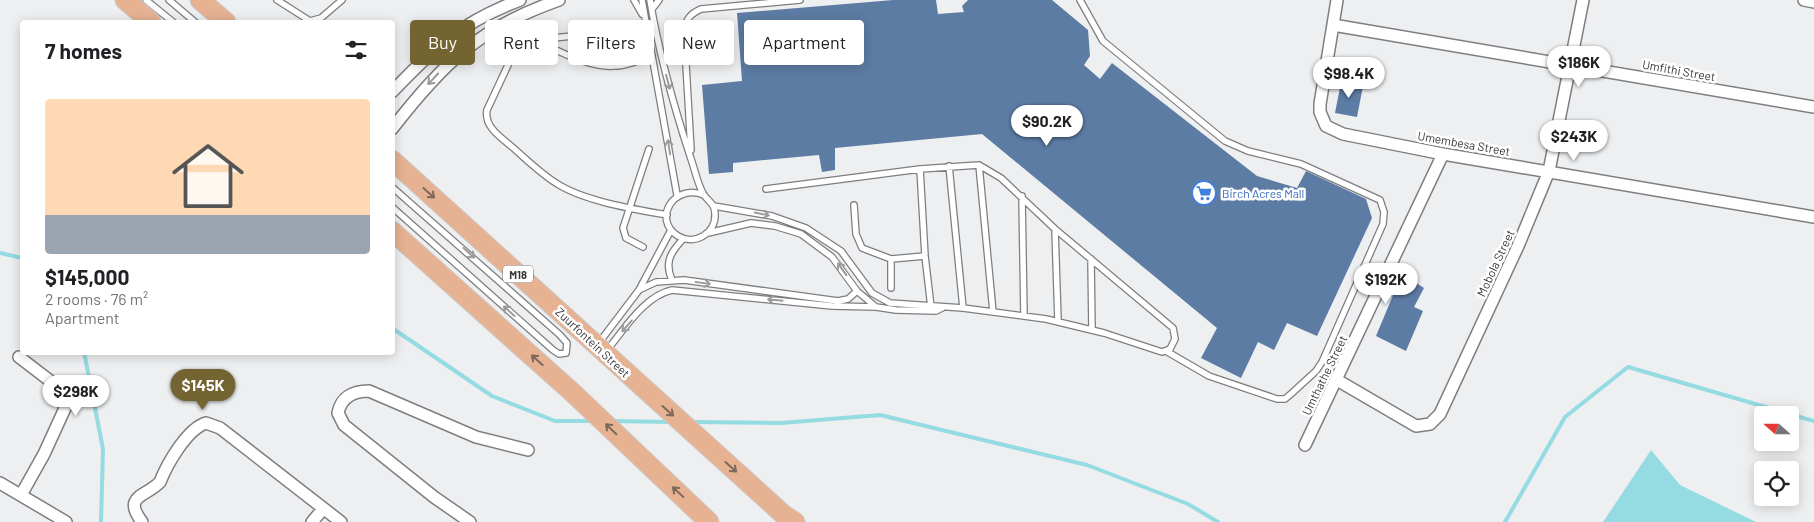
<!DOCTYPE html>
<meta charset="utf-8">
<style>
:root{--surface:#fff;--page:#f2f2f2;--text:#202124;--muted:#757577;--accent:#736431}
body{margin:0;font-family:Barlow,sans-serif;background:var(--page);color:var(--text);height:100vh;display:flex;flex-direction:column;font-size:19px;white-space:nowrap}
*{box-sizing:border-box;margin:0}
p{font-size:16px;color:var(--muted)}
.icon{flex:none;width:28px;height:28px;fill:none;stroke:currentColor;stroke-width:2;stroke-linecap:round;stroke-linejoin:round}
.map{position:relative;flex:1;overflow:hidden}
.details{position:absolute;left:20px;top:20px;width:375px;height:335px;display:flex;flex-direction:column;background:var(--surface);border-radius:5px;box-shadow:0 2px 12px #0003}
.details>*{flex:none}
.top-card{position:absolute;left:410px;top:20px;width:475px;height:45px;display:flex;gap:10px}
.needle{width:32px;rotate:291deg}
.tools{position:absolute;left:1754px;top:406px;display:grid;gap:10px}
.tools a{display:grid;place-items:center;width:45px;height:45px;border-radius:5px;background:var(--surface);box-shadow:0 2px 12px #0003;font-size:25px}
.price{position:absolute;translate:-50% -42px;padding:0 11px;border-radius:18px;background:#fff;color:#222;font-size:16px;line-height:32px;filter:drop-shadow(0 1px 2px #0008)}
.price::after{content:'';position:absolute;left:50%;top:30px;width:15px;height:11px;margin-left:-8px;background:inherit;clip-path:polygon(0 0,100% 0,50% 100%)}
.price.on{background:var(--accent);color:#fff}
ul{padding:0;list-style:none}
li{display:grid;align-content:center;gap:10px;height:265px;padding:0 25px}
li span{display:grid;place-items:center;height:155px;border-radius:5px;color:#555}
li>.icon{margin-inline-start:auto}
span .icon{width:90px;height:90px;fill:#fffc;stroke-width:1}
li b{font-size:21px}
h2{display:flex;justify-content:space-between;align-items:center;height:60px;padding:0 25px;font-size:21px}
.tag{padding:0 18px;border-radius:5px;background:var(--surface);box-shadow:0 2px 12px #0003;font-size:18px;line-height:45px}
.tag.on{background:var(--accent);color:#fff}
.map>svg:first-child{display:block}
</style>
<div class="map">
<svg width="1814" height="522" viewBox="0 0 1814 522">
<rect width="100%" height="100%" fill="#edeff1"/>
<!-- water -->
<path fill="#94dbe2" d="M 1651,450 L 1680,485 L 1756,522 L 1603,522 Z"/>
<g fill="none" stroke-linecap="round" stroke-linejoin="round">
<!-- stream -->
<path stroke="#94dbe2" stroke-width="4" d="M 0,253 L 22,258
M 392,328 L 492,396 L 555,421 L 592,421
M 84,352 L 103,449 L 101,522
M 612,421 L 670,422
M 692,422 L 781,423 L 880,415 L 1087,465 L 1188,504 L 1218,522
M 1505,522 L 1565,417 L 1628,367 L 1814,421"/>
</g>
<!-- building -->
<path fill="#5d7ca4" d="M 893,0 L 936,0 L 938,14 L 964,12 L 962,6 L 968,0 L 1052,0 L 1088,30 L 1090,56 L 1084,65 L 1100,79 L 1112,63 L 1257,176 L 1297,188 L 1306,171 L 1366,199 L 1372,218 L 1317,336 L 1287,323 L 1274,350 L 1258,342 L 1241,378 L 1201,358 L 1217,328 L 982,134 L 835,148 L 835,170 L 822,172 L 819,155 L 733,163 L 733,172 L 709,174 L 702,85 L 742,81 L 737,13 Z
M 1341,82 L 1363,86 L 1357,117 L 1335,113 Z
M 1402,274 L 1424,288 L 1414,307 L 1423,311 L 1406,351 L 1376,336 Z"/>
<g fill="none" stroke-linecap="round" stroke-linejoin="round">
<!-- service casing -->
<g stroke="#7d7e80" stroke-width="8">
<path id="service" d="M 146,0 L 173,22
M 169,0 L 195,22
M 277,0 L 310,21 L 321,18 L 342,0
M 634,0 L 642,14
M 642,0 L 677,195
M 650,0 C 659,54 674,107 691,159 C 695,170 698,186 704,195 C 709,202 715,204 715,214 C 716,233 695,246 678,236 C 652,220 673,183 704,195
M 1080,0 L 1103,41 L 1225,141 L 1248,151 L 1301,164 L 1380,200 L 1384,212 L 1383,224 L 1322,362 L 1316,371 L 1292,393 L 1285,399 L 1277,399 L 1209,376 L 1166,351
M 652,9 L 659,0
M 621,31 L 534,40 L 521,44 L 515,50 L 487,110 C 484,126 499,136 511,146 C 525,158 540,173 556,183 C 583,201 634,209 667,215
M 536,41 C 558,50 588,68 614,66 C 626,66 640,60 652,55
M 691,150 L 684,31 C 686,19 690,14 701,9 L 800,0
M 979,165 L 993,312
M 949,166 L 963,308
M 920,169 L 925,256 L 931,307
M 392,187 L 560,335 L 567,343 L 566,353 L 559,354 L 553,350 L 392,207
M 1022,196 L 1024,316
M 854,205 L 856,234 L 862,248 L 891,259 L 925,256
M 714,206 L 772,216 L 806,228 L 841,251 L 872,293 L 890,303 L 963,308 L 1046,319 L 1104,333 L 1162,352 L 1170,349 L 1175,339 L 1173,328 L 1055,229 L 1001,178 L 979,165 L 920,169 L 766,189
M 1055,229 L 1058,321
M 708,233 L 751,223 L 775,226 L 801,234 L 832,257 L 857,291 L 876,307 L 896,310 L 936,311 L 942,308
M 643,247 L 626,238 L 623,228 L 649,149
M 891,259 L 891,288
M 1091,259 L 1092,330
M 672,280 C 664,262 671,252 683,239
M 639,290 L 656,282 L 684,280 L 838,301 L 848,299 L 857,291
M 598,344 L 639,290 L 671,230
M 607,350 C 624,330 644,296 672,290 L 832,306 L 876,307"/>
</g>
<!-- minor casing -->
<g stroke="#7d7e80" stroke-width="14">
<path id="minor" d="M 1337,0 L 1320,104 L 1320,112 L 1326,126 L 1343,134 L 1443,154 L 1814,217
M 1804,0 L 1814,2
M 1333,25 L 1814,107
M 392,92 C 436,46 460,23 520,0
M 392,129 C 443,63 479,28 559,0
M 19,357 L 62,390 L 65,397 L 66,406 L 44,454 L 21,495
M 1337,380 L 1416,426 L 1430,424 L 1440,414 L 1518,246 L 1549,171 L 1583,0
M 1305,445 L 1443,154
M 0,483 L 66,522
M 142,522 C 122,495 146,497 160,482 C 167,464 187,429 206,423 L 220,428 L 341,522
M 312,522 L 323,509
M 470,522 L 434,497 L 344,425 L 338,413 C 341,397 353,391 369,391 L 476,437 L 528,450"/>
</g>
<!-- primary casing -->
<g stroke="#cbcbcb" stroke-width="21">
<path id="primary" d="M 125,0 L 151,22
M 200,0 L 226,22
M 392,160 L 784,515 L 795,522
M 392,231 L 573,393 L 709,522"/>
</g>
<!-- service -->
<use href="#service" stroke="#fff" stroke-width="5.5"/>
<!-- minor -->
<use href="#minor" stroke="#fff" stroke-width="11"/>
<!-- primary -->
<use href="#primary" stroke="#e7b292" stroke-width="19"/>
</g>
<!-- one-way arrows -->
<defs><path id="oneway-shaft" d="M-6 0H5M1.5-3L5.5 0L1.5 3" fill="none" stroke-width="1.6" stroke-linecap="round" stroke-linejoin="round" transform="scale(1.25)"/></defs>
<g stroke="#9a9b9c">
<use href="#oneway-shaft" transform="translate(433 79) rotate(133)"/>
<use href="#oneway-shaft" transform="translate(668 82) rotate(75)"/>
<use href="#oneway-shaft" transform="translate(669 147) rotate(-99)"/>
<use href="#oneway-shaft" transform="translate(762 214) rotate(12)"/>
<use href="#oneway-shaft" transform="translate(469 253) rotate(42)"/>
<use href="#oneway-shaft" transform="translate(842 269) rotate(-125)"/>
<use href="#oneway-shaft" transform="translate(703 283) rotate(8)"/>
<use href="#oneway-shaft" transform="translate(775 300) rotate(-174)"/>
<use href="#oneway-shaft" transform="translate(509 311) rotate(-138)"/>
<use href="#oneway-shaft" transform="translate(627 326) rotate(131)"/>
</g>
<g stroke="#7d685c">
<use href="#oneway-shaft" transform="translate(429 193) rotate(42)"/>
<use href="#oneway-shaft" transform="translate(537 360) rotate(-138)"/>
<use href="#oneway-shaft" transform="translate(668 411) rotate(42)"/>
<use href="#oneway-shaft" transform="translate(611 429) rotate(-136)"/>
<use href="#oneway-shaft" transform="translate(731 467) rotate(42)"/>
<use href="#oneway-shaft" transform="translate(678 492) rotate(-137)"/>
</g>
<!-- icons -->
<defs>
<g id="supermarket-ring" transform="scale(1.25)"><circle r="9.5" fill="#fff" stroke="#3f7fe0" stroke-width="1.5"/><path d="M-6-5.5h2.5l.6 2H6L4.5 2H-2.5L-4.4-4H-6ZM-1.5 3.2a1.3 1.3 0 1 0 .1 0ZM3 3.2a1.3 1.3 0 1 0 .1 0Z" fill="#3f7fe0"/></g>
</defs>
<g fill-rule="evenodd">
<use href="#supermarket-ring" x="1204" y="193"/>
</g>
<g text-anchor="middle" dominant-baseline="central" stroke-width="5" stroke-linejoin="round" paint-order="stroke">
<!-- shield labels -->
<rect fill="#fff" stroke="#727374" stroke-width="1" x="503" y="265.5" width="30" height="17" rx="4"/>
<g font-size="11" font-weight="bold" fill="#363738">
<text x="518" y="274">M18</text>
</g>
<!-- street labels -->
<g font-size="12" fill="#363738" stroke="#fff">
<text transform="translate(1679 70) rotate(10)">Umfithi Street</text>
<text transform="translate(1464 143) rotate(10)">Umembesa Street</text>
<text transform="translate(1495 263) rotate(-65)">Mobola Street</text>
<text transform="translate(593 342) rotate(43)">Zuurfontein Street</text>
<text transform="translate(1324 375) rotate(-64)">Umthathe Street</text>
</g>
<!-- shop labels -->
<g font-size="12" fill="#366cbe" stroke="#fff" text-anchor="start">
<text x="1222" y="193">Birch Acres Mall</text>
</g>
</g>
</svg>
<div class="tools">
<a><svg class="needle" viewBox="-14 -14 28 28"><path d="M0-13l5 13h-10z" fill="#e53935"/><path d="M0 13l5-13h-10z" fill="#757577"/></svg></a>
<a><svg class="icon" aria-label="locate" viewBox="0 0 24 24"><circle cx="12" cy="12" r="6"/><path d="M12 2v4M12 18v4M2 12h4M18 12h4"/></svg></a>
</div>
<b class="price" style="left:1579px;top:88px">$186K</b>
<b class="price" style="left:1349px;top:99px">$98.4K</b>
<b class="price" style="left:1047px;top:147px">$90.2K</b>
<b class="price" style="left:1574px;top:162px">$243K</b>
<b class="price" style="left:1386px;top:305px">$192K</b>
<b class="price on" style="left:203px;top:411px">$145K</b>
<b class="price" style="left:76px;top:417px">$298K</b>
<div class="top-card">
<a class="tag on">Buy</a>
<a class="tag">Rent</a>
<a class="tag">Filters</a>
<a class="tag">New</a>
<a class="tag">Apartment</a>
</div>
<section class="details">
<h2>7 homes<svg class="icon" aria-label="filters" viewBox="0 0 24 24"><path d="M4 7h16M4 17h16"/><circle cx="9" cy="7" r="2"/><circle cx="15" cy="17" r="2"/></svg></h2>
<ul>
<li><span style="background:linear-gradient(#ffd9b3 75%,#9aa5b1 0)"><svg class="icon" aria-label="home" viewBox="0 0 24 24"><path d="M3 11l9-7 9 7M6 9v11h12V9"/></svg></span><div><b>$145,000</b><p>2 rooms · 76 m²</p><p>Apartment</p></div></li>
</ul>
</section>
</div>
